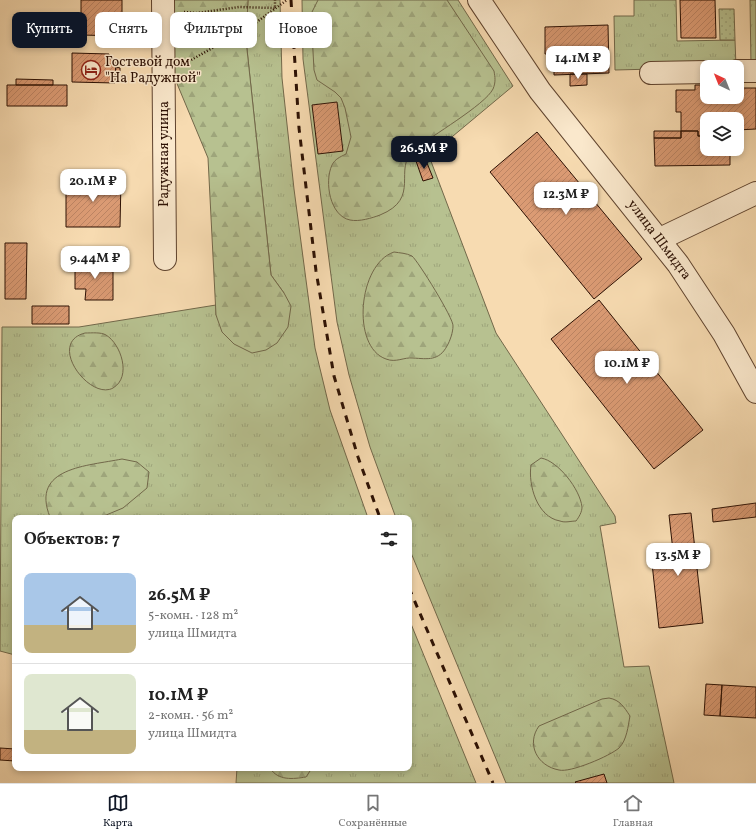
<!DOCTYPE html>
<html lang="ru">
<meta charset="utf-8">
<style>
:root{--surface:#fff;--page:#f6f6f6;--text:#222;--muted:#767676;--line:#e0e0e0;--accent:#111827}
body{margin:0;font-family:Vollkorn,serif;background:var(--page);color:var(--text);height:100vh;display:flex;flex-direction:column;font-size:15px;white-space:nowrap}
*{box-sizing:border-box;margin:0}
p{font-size:13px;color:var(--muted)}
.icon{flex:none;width:22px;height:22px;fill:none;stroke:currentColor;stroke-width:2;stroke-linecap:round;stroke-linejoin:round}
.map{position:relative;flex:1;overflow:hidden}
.panel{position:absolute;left:12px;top:515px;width:400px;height:256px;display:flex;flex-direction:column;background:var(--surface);border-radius:8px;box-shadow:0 2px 6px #0003}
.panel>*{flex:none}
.top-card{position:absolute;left:12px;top:12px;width:400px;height:36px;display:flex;gap:8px}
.needle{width:26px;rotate:317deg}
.tools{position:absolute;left:700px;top:60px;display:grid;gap:8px}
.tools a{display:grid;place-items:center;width:44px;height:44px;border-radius:8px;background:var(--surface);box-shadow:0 2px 6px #0003;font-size:20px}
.price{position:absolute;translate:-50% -34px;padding:0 9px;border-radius:8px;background:#fff;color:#222;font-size:13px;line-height:26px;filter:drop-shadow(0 1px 2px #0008)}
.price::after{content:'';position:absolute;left:50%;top:24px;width:12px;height:9px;margin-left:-6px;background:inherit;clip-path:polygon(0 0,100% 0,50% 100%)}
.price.active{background:var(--accent);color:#fff}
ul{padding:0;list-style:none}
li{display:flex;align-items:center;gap:12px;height:100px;padding:0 12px}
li+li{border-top:1px solid var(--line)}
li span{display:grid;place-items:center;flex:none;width:112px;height:80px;border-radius:8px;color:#555}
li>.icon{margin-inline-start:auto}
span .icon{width:48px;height:48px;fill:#fffc;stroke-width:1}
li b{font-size:17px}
h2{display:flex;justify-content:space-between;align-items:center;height:48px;padding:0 12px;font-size:17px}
.chip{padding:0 14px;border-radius:8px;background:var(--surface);box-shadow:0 2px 6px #0003;font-size:14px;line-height:36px}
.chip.active{background:var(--accent);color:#fff}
.tab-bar{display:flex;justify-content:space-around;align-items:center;height:56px;border-top:1px solid var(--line);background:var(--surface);font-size:11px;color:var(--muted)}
.tab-bar a{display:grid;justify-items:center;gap:2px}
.tab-bar .active{color:var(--accent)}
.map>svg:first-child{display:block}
</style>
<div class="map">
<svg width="756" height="783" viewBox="0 0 756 783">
<defs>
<pattern id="grass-tufts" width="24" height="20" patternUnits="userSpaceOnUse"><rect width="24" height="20" fill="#b7c190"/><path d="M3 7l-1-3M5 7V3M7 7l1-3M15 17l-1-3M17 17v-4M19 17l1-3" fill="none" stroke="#9ea57b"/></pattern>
<pattern id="forest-firs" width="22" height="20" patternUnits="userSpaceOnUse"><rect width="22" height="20" fill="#b7c190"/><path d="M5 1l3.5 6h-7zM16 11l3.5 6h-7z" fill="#9ea57b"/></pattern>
<pattern id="park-dots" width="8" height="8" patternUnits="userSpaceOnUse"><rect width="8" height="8" fill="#b7c190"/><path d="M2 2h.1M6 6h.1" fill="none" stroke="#9ea57b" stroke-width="1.8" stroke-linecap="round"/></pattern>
<pattern id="building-hatch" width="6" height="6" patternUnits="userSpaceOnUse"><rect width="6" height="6" fill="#db9b74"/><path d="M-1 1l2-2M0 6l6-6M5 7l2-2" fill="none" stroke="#bc8463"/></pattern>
</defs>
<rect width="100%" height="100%" fill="#f7dbb1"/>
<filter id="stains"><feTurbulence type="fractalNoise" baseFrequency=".005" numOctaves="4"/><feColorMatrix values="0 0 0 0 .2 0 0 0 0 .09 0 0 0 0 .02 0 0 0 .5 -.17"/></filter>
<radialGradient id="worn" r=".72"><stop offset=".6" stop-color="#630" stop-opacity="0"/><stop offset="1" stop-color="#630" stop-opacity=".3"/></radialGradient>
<!-- grass -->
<path fill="url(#grass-tufts)" stroke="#72684a" d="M 248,0 L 280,0 L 282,78 L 294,189 L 315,348 L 330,410 L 368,518 L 15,518 L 15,655 L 0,651 L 2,327 L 79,327 L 216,305 L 216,315 L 284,293 L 271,275 L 246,40 Z
M 302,0 L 458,0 L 513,86 L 429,156 L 496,333 L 615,516 L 616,523 L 600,526 L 624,667 L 649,666 L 674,783 L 506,783 L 409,548 L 409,518 L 396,518 L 370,447 L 349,375 L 337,322 L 303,59 Z
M 634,0 L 676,0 L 677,41 L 735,40 L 736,67 L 615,70 L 614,16 L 634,16 Z
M 750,0 L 756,0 L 756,66 L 751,66 Z
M 409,619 L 476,783 L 236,783 L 237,768 L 409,768 Z"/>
<!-- forest -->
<path fill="url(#forest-firs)" stroke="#72684a" d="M 173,0 L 248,0 L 246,40 L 271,275 L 284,293 L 291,306 L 288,327 L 277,343 L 266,350 L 252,353 L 234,344 L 222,332 L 216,315 L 208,158 L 173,74 Z
M 318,0 L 447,0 L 494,71 C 495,77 496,82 493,89 C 485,105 431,136 414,150 C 392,169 422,198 380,215 C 372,218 359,222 350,220 C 330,216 324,182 332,165 C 335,159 340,157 346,154 L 351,137 L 345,108 L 341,98 L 335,92 L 317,80 L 314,70 L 311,14 Z
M 394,252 C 400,253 406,253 412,256 C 418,261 454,319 453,326 C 453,332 450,341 447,346 C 439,361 428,359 413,358 C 404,357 396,363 386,359 C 351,347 358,264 394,252 Z
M 85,333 C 92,333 101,332 106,335 C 121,344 132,377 113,388 C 90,401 46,343 85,333 Z
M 541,458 C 558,461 580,489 582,507 C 582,512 579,517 576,521 C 571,521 565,523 560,521 C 537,517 528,485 531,465 Z
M 122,459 L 137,462 L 149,472 L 147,488 L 123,508 L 99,518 L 50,517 C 30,467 88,466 122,459 Z
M 609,698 C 620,700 624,707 630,716 C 628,726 627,740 619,748 C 610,756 570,773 559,770 C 537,766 526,744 539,726 L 602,699 Z
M 270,768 L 312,768 L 306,777 C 293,779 278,781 270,768 Z"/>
<!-- park -->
<path fill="url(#park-dots)" stroke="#72684a" d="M 719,9 L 734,9 L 735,40 L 720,40 Z"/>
<!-- building -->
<path fill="url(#building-hatch)" stroke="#2c1003" d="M 81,0 L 122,0 L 122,36 L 81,35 Z
M 680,0 L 715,0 L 716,38 L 681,38 Z
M 608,25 L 609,73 L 554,75 L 554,54 L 545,54 L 545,27 Z
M 72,53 L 109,54 L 109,59 L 116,59 L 115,83 L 72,82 Z
M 116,67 L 120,68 L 120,73 L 118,74 L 115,74 Z
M 570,74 L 587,74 L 587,85 L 570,86 Z
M 16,79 L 53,80 L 53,85 L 16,85 Z
M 7,85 L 67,85 L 67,106 L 7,106 Z
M 695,85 L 707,85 L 707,97 L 737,97 L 737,88 L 756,88 L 756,129 L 737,130 L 737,119 L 707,119 L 707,136 L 698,136 L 698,131 L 681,131 L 681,112 L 676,112 L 676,90 L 695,90 Z
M 337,102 L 343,151 L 318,154 L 312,105 Z
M 654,131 L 681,131 L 681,138 L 654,138 Z
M 681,131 L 698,131 L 698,136 L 707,136 L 707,149 L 730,149 L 730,165 L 655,166 L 654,138 L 681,138 Z
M 537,132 L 642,259 L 594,299 L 490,172 Z
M 425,158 L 433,178 L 423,181 L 416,161 Z
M 66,180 L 121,180 L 120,227 L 66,227 Z
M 5,243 L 27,243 L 26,299 L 5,299 Z
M 75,263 L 113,263 L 113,300 L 85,300 L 86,289 L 75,289 Z
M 599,300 L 703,430 L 654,469 L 551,339 Z
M 32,306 L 69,306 L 69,324 L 32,324 Z
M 756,503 L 756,517 L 713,522 L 712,509 Z
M 691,513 L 703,623 L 659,628 L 651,554 L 673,551 L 669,515 Z
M 706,684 L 722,685 L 720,716 L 704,715 Z
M 722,685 L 756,687 L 756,718 L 720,716 Z
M 0,748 L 15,749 L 15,761 L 0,760 Z
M 604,774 L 607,783 L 576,783 L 575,782 Z"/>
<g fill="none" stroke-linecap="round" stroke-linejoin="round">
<!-- minor casing -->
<g stroke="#5f432e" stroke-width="24">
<path id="minor" d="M 163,0 L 165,259
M 479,0 L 540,91 L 678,264 L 724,334 L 756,392
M 737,71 L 756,71
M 651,73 L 707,72
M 660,239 L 756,193"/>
</g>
<!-- path -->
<path stroke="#2c1003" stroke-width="2.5" stroke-dasharray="1 2" stroke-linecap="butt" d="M 184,12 L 197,13 L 239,7 L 275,8 L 275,0
M 186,63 L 254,24 L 287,0"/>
<!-- minor -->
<use href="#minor" stroke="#fae8cc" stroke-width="22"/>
<!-- rail -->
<path stroke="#2c1003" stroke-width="3" stroke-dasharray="7 7" stroke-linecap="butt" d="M 291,0 L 299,128 L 316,271 L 334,376 L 358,457 L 380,518
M 409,588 L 493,783"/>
</g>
<!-- icons -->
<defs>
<g id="hotel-ring" transform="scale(1)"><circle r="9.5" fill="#fae8cc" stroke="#8f2418" stroke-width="1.5"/><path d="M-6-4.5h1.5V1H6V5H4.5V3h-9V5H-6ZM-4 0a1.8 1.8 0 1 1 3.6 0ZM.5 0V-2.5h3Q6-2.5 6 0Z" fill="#8f2418"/></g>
</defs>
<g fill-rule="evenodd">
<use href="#hotel-ring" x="91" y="70"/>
</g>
<g text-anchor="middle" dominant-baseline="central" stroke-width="3" stroke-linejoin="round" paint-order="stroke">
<!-- poi labels -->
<g font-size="14" fill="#2c1003" stroke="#fae8cc" text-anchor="start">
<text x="105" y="62">Гостевой дом<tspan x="105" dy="16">"На Радужной"</tspan></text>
</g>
<!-- street labels -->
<g font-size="14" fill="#2c1003" stroke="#fae8cc">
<text transform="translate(164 154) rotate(-90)">Радужная улица</text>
<text transform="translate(659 240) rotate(53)">улица Шмидта</text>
</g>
</g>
<rect width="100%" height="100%" filter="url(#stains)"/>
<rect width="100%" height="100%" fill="url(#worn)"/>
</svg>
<div class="tools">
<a><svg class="needle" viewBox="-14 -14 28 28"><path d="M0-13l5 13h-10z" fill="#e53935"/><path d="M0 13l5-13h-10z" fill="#767676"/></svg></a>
<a><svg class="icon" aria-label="layers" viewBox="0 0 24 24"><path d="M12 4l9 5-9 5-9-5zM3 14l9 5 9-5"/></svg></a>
</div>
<b class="price" style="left:578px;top:80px">14.1M ₽</b>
<b class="price active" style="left:424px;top:170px">26.5M ₽</b>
<b class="price" style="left:93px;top:203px">20.1M ₽</b>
<b class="price" style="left:566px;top:216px">12.3M ₽</b>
<b class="price" style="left:95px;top:280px">9.44M ₽</b>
<b class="price" style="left:627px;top:385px">10.1M ₽</b>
<b class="price" style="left:678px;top:577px">13.5M ₽</b>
<div class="top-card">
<a class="chip active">Купить</a>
<a class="chip">Снять</a>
<a class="chip">Фильтры</a>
<a class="chip">Новое</a>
</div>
<section class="panel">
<h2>Объектов: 7<svg class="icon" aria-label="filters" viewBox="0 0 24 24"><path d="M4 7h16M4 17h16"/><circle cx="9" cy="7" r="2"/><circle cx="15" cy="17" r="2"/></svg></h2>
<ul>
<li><span style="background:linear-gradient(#a9c7e8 65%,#c2b280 0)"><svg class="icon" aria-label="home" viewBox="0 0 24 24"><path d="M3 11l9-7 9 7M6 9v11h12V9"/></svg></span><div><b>26.5M ₽</b><p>5-комн. · 128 m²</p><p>улица Шмидта</p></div></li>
<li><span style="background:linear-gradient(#dfe7d0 70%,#c2b280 0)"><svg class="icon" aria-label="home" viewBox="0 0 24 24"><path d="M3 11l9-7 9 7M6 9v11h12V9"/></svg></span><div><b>10.1M ₽</b><p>2-комн. · 56 m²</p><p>улица Шмидта</p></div></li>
</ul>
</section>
</div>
<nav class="tab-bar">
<a class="active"><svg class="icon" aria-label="map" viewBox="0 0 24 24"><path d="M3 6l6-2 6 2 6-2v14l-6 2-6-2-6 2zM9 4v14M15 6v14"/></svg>Карта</a>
<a><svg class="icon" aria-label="saved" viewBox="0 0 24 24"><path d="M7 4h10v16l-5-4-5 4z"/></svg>Сохранённые</a>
<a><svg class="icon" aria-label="home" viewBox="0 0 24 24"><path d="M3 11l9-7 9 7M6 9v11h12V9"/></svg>Главная</a>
</nav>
